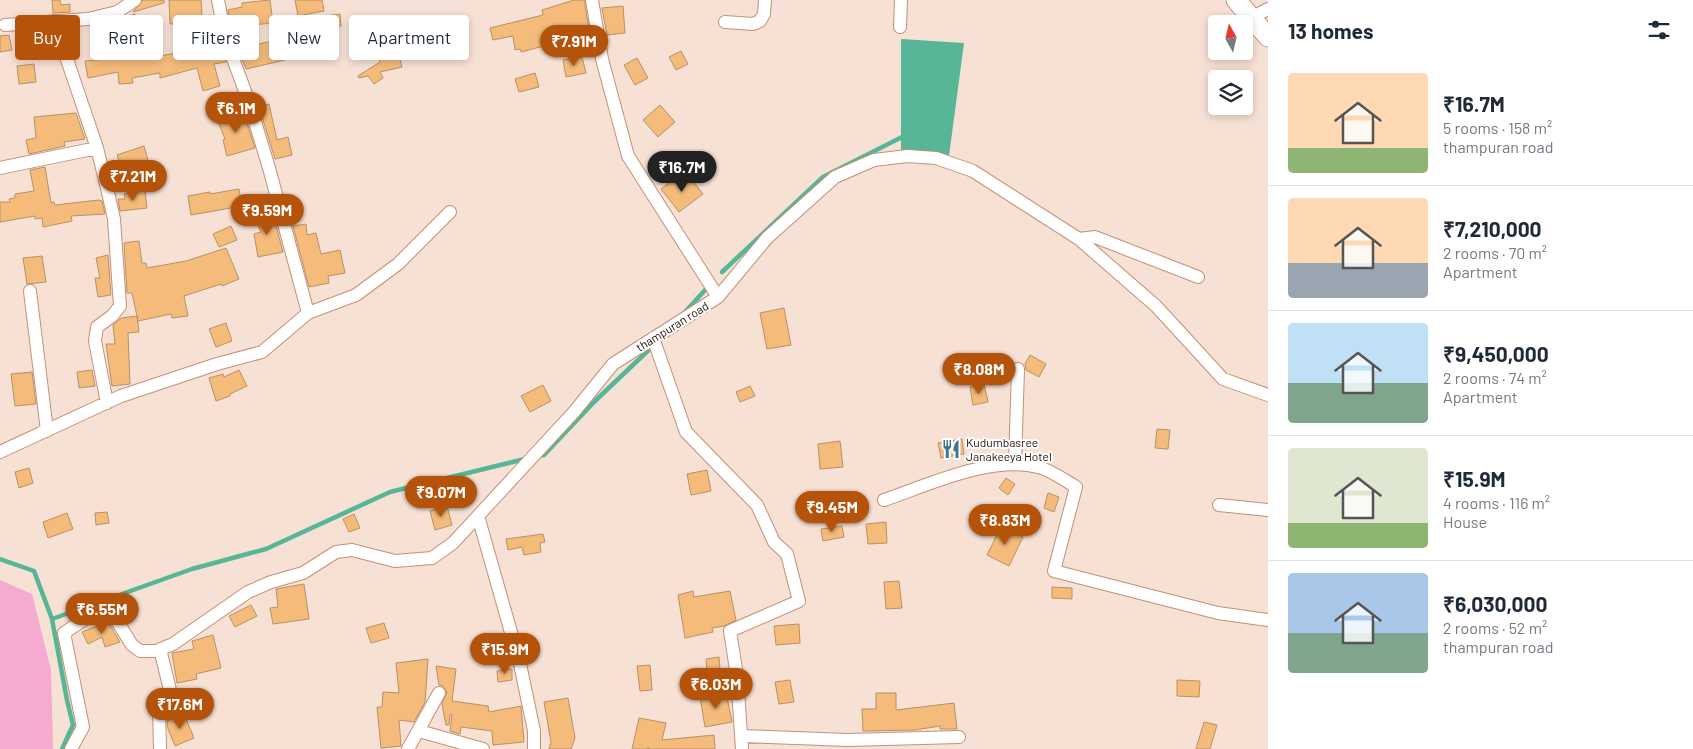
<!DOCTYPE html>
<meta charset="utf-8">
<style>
:root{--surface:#fff;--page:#f2f2f3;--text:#1f2937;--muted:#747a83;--line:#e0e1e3;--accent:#b45309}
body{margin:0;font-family:Barlow,sans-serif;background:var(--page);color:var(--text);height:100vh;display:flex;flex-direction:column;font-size:19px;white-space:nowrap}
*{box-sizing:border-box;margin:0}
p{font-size:16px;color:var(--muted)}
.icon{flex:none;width:28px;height:28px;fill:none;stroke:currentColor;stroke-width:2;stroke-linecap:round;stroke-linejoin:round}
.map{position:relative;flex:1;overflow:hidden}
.drawer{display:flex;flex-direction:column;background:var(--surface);width:425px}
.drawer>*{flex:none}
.top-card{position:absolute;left:15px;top:15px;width:475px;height:45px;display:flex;gap:10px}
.needle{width:32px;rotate:352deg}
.tools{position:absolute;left:1208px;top:15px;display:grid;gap:10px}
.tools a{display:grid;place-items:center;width:45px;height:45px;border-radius:5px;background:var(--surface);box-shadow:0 2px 8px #0003;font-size:25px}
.price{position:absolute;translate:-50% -42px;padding:0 11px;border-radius:18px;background:var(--accent);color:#fff;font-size:16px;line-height:32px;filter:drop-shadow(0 1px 2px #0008)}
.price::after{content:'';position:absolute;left:50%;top:30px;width:15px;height:11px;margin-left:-8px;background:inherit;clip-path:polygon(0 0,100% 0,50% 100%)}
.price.selected{background:#222;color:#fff}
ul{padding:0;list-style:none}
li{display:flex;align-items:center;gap:15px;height:125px;padding:0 20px}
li+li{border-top:1px solid var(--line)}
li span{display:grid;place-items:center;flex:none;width:140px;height:100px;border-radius:5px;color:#555}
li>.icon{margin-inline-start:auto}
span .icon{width:60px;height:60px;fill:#fffc;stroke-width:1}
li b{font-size:21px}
h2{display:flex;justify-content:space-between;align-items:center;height:60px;padding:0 20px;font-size:21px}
.tag{padding:0 18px;border-radius:5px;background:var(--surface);box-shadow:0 2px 8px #0003;font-size:18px;line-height:45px}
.tag.selected{background:var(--accent);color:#fff}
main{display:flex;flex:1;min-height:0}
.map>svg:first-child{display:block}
</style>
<main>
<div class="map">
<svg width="1268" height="749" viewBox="0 0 1268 749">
<rect width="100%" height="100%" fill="#f7e0d4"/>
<!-- green -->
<path fill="#f6aacf" d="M 0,580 L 32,594 L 51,670 L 53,749 L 0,749 Z"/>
<!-- water -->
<path fill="#56b696" d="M 901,39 L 964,43 L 949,156 L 901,151 Z"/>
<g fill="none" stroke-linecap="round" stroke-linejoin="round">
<!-- stream -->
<path stroke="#56b696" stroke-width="4.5" d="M 722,272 L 823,177 L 906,135
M 685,312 L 706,289
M 537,456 L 544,455 L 595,401 L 654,345
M 0,559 L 34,571 L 52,619 L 67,700 L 73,725 L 62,749
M 52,619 L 192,569 L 266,549 L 390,492 L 525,459"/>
</g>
<!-- building -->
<path fill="#f4bb7b" stroke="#b99165" d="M 52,0 L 60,0 L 61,5 L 70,4 L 70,12 L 53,13 Z
M 143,0 L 164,0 L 164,3 L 133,12 Z
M 169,0 L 201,0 L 202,16 L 183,17 L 183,23 L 170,24 Z
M 270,0 L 273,23 L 231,27 L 228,10 L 242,7 L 242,3 Z
M 295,0 L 322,0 L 324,11 L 298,16 Z
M 574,0 L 584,0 L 590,34 L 521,52 L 520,49 L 515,50 L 513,36 L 493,40 L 490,28 L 543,15 L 542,10 Z
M 623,6 L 625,33 L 607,35 L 602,8 Z
M 135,14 L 139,34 L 105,41 L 102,24 Z
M 340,14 L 341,26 L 320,28 L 319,17 Z
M 9,35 L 12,50 L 0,52 L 0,36 Z
M 280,39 L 285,60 L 246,69 L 238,49 Z
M 217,42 L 219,53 L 222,52 L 226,62 L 214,64 L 220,86 L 203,91 L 197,68 L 160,78 L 160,73 L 132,78 L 133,83 L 119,84 L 118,72 L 88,78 L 85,61 L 149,55 L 149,58 L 192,50 L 192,47 Z
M 396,45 L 402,67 L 380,72 L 383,78 L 374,84 L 368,76 L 359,78 L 358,76 L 380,62 L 377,50 Z
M 681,51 L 688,64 L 676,70 L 669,57 Z
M 582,57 L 586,73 L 566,77 L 563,60 Z
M 637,58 L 648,78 L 635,85 L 624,65 Z
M 34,64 L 36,82 L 19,84 L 17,66 Z
M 535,73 L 539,87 L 519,92 L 515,79 Z
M 269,104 L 277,140 L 288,137 L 292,155 L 275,159 L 259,107 Z
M 660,105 L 675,122 L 658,137 L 643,120 Z
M 243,111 L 255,148 L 227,156 L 223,140 L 225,139 L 218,121 Z
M 76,113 L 85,139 L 64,142 L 65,146 L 29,154 L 26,140 L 36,138 L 34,117 Z
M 144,146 L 149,164 L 123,173 L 117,155 Z
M 45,167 L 51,203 L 54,202 L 55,205 L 99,200 L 102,201 L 105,214 L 71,216 L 72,221 L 43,227 L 42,218 L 35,219 L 35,216 L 0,222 L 0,202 L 10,202 L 9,199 L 15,198 L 15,194 L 34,191 L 30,170 Z
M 689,176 L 703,194 L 679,212 L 661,189 L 677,177 L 681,182 Z
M 239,189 L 242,206 L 191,215 L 188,196 L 210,192 L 210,194 Z
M 145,191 L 147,208 L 120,211 L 118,199 L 125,199 L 124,194 Z
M 268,211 L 277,229 L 283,252 L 258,257 L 254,234 L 261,232 L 254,217 Z
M 306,224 L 307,235 L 316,233 L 321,254 L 340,250 L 345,273 L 328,276 L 329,283 L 309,287 L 293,226 Z
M 231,226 L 237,240 L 219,247 L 213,234 Z
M 139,241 L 142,263 L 146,263 L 147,268 L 186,261 L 226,248 L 239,279 L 222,286 L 221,284 L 184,296 L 188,316 L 172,318 L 171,314 L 138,321 L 132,293 L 127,293 L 124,243 Z
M 108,255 L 111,295 L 98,297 L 95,278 L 100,278 L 96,258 Z
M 42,256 L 46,282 L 27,284 L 23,258 Z
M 784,308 L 791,345 L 767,349 L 760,313 Z
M 137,316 L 139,332 L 128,333 L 130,384 L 112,386 L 106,344 L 115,344 L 113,325 L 121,318 Z
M 226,323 L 232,341 L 216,347 L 209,329 Z
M 1030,355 L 1046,364 L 1039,377 L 1026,370 L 1025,364 Z
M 92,370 L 95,386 L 79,388 L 77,372 Z
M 239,370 L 247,386 L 230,394 L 230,396 L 216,401 L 209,378 L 223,374 L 224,377 Z
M 32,372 L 36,404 L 15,406 L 11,374 Z
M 984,384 L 988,402 L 973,405 L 970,387 Z
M 543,385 L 551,401 L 530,412 L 521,396 Z
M 750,386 L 755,396 L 740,402 L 736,392 Z
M 1157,429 L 1170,430 L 1168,449 L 1155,448 Z
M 962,439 L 964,454 L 941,458 L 938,443 Z
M 840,441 L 843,467 L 820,469 L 818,444 Z
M 29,468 L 33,483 L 19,488 L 15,472 Z
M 707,470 L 711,491 L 691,495 L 687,474 Z
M 1006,478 L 1015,484 L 1008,495 L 999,488 Z
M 1048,493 L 1059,497 L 1054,512 L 1044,508 Z
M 858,494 L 860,510 L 839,512 L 838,495 Z
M 447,506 L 452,525 L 435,530 L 430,511 Z
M 107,512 L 109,523 L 96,525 L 95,513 Z
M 67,513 L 73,529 L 48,538 L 43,522 Z
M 354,514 L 360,528 L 349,532 L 343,519 Z
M 886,522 L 887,543 L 868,544 L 866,524 Z
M 842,526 L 844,537 L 823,541 L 821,529 Z
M 1001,527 L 1023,537 L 1009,566 L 987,555 Z
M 543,534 L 545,542 L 540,543 L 541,552 L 524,555 L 522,547 L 508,550 L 506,539 Z
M 899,581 L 902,608 L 886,609 L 884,582 Z
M 304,584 L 309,619 L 273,624 L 270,608 L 278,607 L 276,589 Z
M 1052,587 L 1072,588 L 1072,599 L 1052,598 Z
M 693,591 L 694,597 L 730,591 L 736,620 L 724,626 L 712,628 L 713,632 L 685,638 L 678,595 Z
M 251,605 L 257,616 L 235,627 L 229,616 Z
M 108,622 L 120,642 L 105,647 L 102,637 L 88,644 L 82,632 Z
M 384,623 L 389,638 L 371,643 L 366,628 Z
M 799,624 L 800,643 L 776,645 L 774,626 Z
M 213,635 L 221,668 L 196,674 L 197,679 L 177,683 L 172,653 L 194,649 L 192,641 Z
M 719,657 L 720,669 L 707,671 L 706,659 Z
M 428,659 L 425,702 L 414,722 L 399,720 L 401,746 L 381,748 L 377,707 L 382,707 L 383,692 L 399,693 L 396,663 Z
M 650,665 L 652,690 L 640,691 L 637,666 Z
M 436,666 L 456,669 L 452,701 L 488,706 L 489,712 L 521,706 L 524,742 L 493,745 L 492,731 L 461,727 L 460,734 L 450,731 L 452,715 L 450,715 L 449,725 L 446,725 L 442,704 L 447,692 L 443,686 L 439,685 Z
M 512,669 L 512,680 L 498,682 L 497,671 Z
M 790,680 L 794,702 L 779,704 L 775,682 Z
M 1177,680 L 1200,681 L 1199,697 L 1177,696 Z
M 726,692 L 732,722 L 705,727 L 700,697 Z
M 876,693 L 896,693 L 896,710 L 954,703 L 957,729 L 940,729 L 940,726 L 915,730 L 863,731 L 862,709 L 876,709 Z
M 568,698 L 575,738 L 571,749 L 549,749 L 551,742 L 544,702 Z
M 184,714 L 194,738 L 175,746 L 168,729 L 167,721 Z
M 639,718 L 666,723 L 662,740 L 714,735 L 715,749 L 649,749 L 648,747 L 648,749 L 632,749 Z
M 1204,722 L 1217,725 L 1210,749 L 1196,749 Z"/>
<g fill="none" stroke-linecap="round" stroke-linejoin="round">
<!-- street casing -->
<g stroke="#c59074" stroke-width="14">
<path id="street" d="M 218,0 L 225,37 L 249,102 L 269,168 L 308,313 L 356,295 L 398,264 L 450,212
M 592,0 L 602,59 L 628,156 L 718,297
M 1251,18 L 1268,9
M 54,21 L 97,148 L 107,188 L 114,219 L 120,306 L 112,316 L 97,327 L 95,341 L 107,403
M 725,22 L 753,24 L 760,21 L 764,14 L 765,0
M 5,25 L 88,19 L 117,12 L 135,0
M 900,27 L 901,0
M 0,168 L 97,148
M 1079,239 L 1095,237 L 1198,277
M 30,291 L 47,431
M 653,338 L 686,432 L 757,505 L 774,542 L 787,554 L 799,601 L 730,631 L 737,676 L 742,749
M 0,452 L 121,396 L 217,364 L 262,352 L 308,313
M 1015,463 L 1018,369
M 884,500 C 928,485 991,455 1038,467 C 1051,470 1064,480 1076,487 L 1054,571 L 1218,613 L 1268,620
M 1219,505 L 1268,510
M 478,516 L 520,664 L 534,731 L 534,749
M 419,731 L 483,749
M 741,736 L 848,740 L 959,737
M 71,749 L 83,727 L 64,633 L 95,612 L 105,608 L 112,613 L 132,645 L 140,651 L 156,651 L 173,644 L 248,592 L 271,582 L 303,573 L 336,552 L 352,550 L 395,561 L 432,558 L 453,543 L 574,412 L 613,364 L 718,297 L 767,238 L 835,177 L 874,160 L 907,156 L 936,158 L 973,171 L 1079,239 L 1156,306 L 1223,379 L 1268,395
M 160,749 L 159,709 L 170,690 L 160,649
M 408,749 L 439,693"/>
</g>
<!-- secondary casing -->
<g stroke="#c59074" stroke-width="21">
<path id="secondary" d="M 1236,0 L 1268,37"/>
</g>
<!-- street -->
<use href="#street" stroke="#fff" stroke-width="12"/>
<!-- secondary -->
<use href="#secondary" stroke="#fff" stroke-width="19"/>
</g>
<!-- icons -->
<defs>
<g id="restaurant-bare" transform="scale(1.5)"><path d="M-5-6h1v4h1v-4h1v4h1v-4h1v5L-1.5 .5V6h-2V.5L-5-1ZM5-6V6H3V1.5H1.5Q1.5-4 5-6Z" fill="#3e7891" stroke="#fff" stroke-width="2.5" paint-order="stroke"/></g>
</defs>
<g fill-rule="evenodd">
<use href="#restaurant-bare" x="951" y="449"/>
</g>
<g text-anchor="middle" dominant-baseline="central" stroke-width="4" stroke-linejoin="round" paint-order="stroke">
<!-- street labels -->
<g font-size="12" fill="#261208" stroke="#fff">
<text transform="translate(672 326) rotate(-32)">thampuran road</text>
</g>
<!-- poi labels -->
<g font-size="12" fill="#261208" stroke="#fff" text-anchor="start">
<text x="966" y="442">Kudumbasree<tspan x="966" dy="14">Janakeeya Hotel</tspan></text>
</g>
</g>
</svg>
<div class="tools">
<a><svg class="needle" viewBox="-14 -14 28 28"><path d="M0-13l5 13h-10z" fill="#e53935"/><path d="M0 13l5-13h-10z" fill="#747a83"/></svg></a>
<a><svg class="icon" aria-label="layers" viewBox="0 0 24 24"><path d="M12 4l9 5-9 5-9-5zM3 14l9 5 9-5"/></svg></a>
</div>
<b class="price" style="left:574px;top:67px">₹7.91M</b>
<b class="price" style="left:236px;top:134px">₹6.1M</b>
<b class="price selected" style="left:682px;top:193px">₹16.7M</b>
<b class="price" style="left:133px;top:202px">₹7.21M</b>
<b class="price" style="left:267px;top:236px">₹9.59M</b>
<b class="price" style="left:979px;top:395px">₹8.08M</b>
<b class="price" style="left:441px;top:518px">₹9.07M</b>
<b class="price" style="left:832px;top:533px">₹9.45M</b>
<b class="price" style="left:1005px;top:546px">₹8.83M</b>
<b class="price" style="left:102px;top:635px">₹6.55M</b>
<b class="price" style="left:505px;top:675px">₹15.9M</b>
<b class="price" style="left:716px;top:710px">₹6.03M</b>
<b class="price" style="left:180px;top:730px">₹17.6M</b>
<div class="top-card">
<a class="tag selected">Buy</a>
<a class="tag">Rent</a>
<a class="tag">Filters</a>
<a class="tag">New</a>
<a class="tag">Apartment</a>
</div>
</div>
<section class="drawer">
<h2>13 homes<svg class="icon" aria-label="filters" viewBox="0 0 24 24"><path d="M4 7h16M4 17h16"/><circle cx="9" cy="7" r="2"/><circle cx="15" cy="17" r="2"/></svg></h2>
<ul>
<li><span style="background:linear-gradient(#ffd9b3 75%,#8fb573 0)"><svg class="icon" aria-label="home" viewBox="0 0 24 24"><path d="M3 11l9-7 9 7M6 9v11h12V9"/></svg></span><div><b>₹16.7M</b><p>5 rooms · 158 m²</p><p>thampuran road</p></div></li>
<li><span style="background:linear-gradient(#ffd9b3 65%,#9aa5b1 0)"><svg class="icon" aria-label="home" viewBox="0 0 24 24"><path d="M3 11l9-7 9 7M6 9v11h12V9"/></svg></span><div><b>₹7,210,000</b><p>2 rooms · 70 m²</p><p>Apartment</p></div></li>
<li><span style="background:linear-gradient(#bfe0f5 60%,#7fa58c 0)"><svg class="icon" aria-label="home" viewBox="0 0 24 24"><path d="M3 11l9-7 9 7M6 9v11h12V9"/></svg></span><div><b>₹9,450,000</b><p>2 rooms · 74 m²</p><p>Apartment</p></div></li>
<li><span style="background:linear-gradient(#dfe7d0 75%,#8fb573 0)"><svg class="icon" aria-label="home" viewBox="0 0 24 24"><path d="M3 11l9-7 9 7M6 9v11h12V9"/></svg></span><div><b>₹15.9M</b><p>4 rooms · 116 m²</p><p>House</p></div></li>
<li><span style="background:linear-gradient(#a9c7e8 60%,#7fa58c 0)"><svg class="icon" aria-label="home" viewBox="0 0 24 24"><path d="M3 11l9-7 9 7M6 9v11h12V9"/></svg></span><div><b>₹6,030,000</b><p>2 rooms · 52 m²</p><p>thampuran road</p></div></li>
</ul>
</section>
</main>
